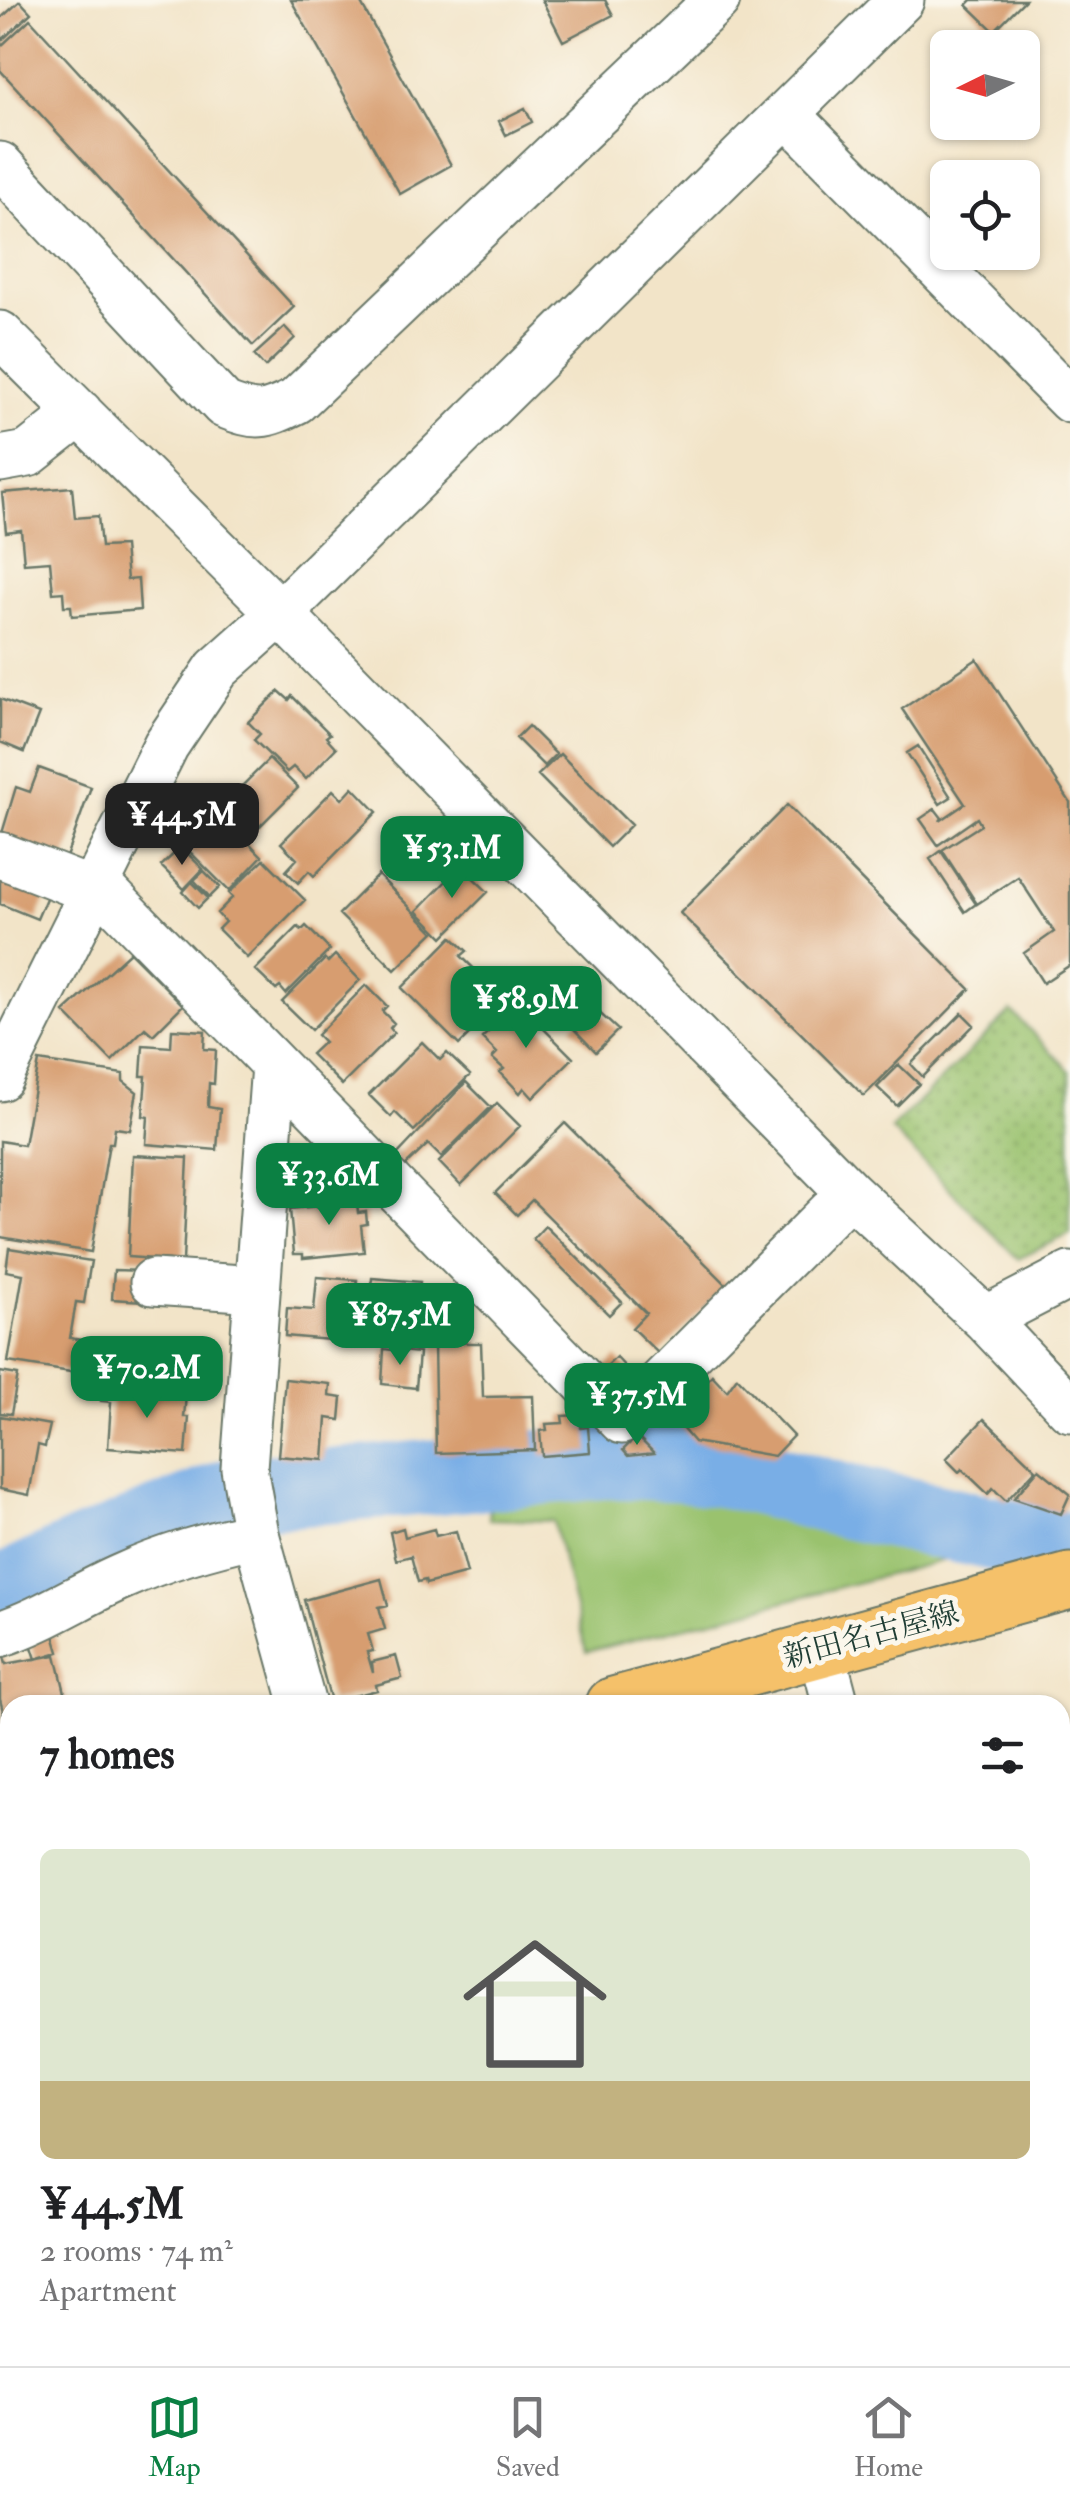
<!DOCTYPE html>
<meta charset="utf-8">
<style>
:root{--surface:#fff;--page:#f6f6f6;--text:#202124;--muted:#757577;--line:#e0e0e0;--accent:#0b8043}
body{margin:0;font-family:"IM FELL Double Pica","Noto Serif JP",serif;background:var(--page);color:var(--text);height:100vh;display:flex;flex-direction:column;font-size:38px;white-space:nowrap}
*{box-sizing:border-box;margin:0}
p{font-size:32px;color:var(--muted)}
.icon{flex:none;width:55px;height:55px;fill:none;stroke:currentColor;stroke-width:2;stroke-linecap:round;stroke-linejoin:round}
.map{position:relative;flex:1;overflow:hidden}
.side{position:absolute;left:0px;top:1695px;width:1070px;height:672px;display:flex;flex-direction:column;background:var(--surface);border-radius:30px 30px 0 0;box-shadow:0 2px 8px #0004}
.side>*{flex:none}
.needle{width:65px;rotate:265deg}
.controls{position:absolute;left:930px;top:30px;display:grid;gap:20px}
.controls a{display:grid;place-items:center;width:110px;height:110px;border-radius:15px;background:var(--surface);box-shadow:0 2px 8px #0004;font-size:50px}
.price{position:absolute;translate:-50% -85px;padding:0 22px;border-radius:20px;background:var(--accent);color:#fff;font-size:32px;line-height:65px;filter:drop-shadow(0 2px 5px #0008)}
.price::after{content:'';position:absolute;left:50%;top:60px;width:30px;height:22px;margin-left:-15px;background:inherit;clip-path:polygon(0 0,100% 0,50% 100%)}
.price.active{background:#222;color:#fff}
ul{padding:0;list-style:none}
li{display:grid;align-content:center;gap:20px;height:530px;padding:0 40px}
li+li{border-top:2px solid var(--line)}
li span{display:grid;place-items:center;height:310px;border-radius:15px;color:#555}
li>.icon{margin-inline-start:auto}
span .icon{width:180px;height:180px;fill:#fffc;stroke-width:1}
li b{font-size:42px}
h2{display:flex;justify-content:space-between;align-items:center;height:120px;padding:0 40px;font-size:42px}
.dock{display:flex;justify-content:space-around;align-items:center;height:140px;border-top:2px solid var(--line);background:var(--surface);font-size:28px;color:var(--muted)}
.dock a{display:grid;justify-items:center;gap:5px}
.dock .active{color:var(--accent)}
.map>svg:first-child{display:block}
</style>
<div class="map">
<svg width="1070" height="2366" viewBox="0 0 1070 2366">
<defs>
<pattern id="park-dots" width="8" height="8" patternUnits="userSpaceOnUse" patternTransform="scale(2.5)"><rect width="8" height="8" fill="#9ac26e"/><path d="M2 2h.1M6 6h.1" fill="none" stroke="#7d9f5b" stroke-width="1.8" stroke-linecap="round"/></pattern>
</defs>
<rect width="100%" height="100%" fill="#fbf7ec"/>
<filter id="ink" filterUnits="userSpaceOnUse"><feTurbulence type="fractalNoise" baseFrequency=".01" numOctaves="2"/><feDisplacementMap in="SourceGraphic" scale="20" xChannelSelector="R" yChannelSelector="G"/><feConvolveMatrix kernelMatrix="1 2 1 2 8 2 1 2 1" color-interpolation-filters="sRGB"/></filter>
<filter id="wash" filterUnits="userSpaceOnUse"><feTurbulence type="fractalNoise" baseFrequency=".0048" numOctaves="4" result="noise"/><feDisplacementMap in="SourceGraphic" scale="40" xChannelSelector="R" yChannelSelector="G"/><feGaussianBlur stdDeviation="2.25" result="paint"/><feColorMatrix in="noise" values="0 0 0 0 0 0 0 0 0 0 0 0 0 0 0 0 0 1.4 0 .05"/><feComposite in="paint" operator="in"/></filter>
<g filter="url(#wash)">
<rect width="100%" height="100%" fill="#f2e4c8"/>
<!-- grass -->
<path fill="#9ac26e" stroke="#5c8051" stroke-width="2.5" d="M 663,1482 L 720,1490 L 950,1542 L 965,1555 L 586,1652 L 553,1521 L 489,1519 L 491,1492 Z"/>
<!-- park -->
<path fill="url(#park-dots)" stroke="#5c8051" stroke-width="2.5" d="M 1011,1011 L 1070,1071 L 1070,1234 L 1018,1259 L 891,1129 Z"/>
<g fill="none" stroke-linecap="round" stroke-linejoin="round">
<!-- stream -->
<path stroke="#79aee6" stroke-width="12" d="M 1060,2096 L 1070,2094
M 744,2358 L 746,2366
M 52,2366 L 83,2358"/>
<!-- river -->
<path stroke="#79aee6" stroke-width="75" d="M 0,1594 L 69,1561 L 232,1495 L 610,1461 L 681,1464 L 740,1473 L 845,1501 L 1070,1550"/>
</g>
<g id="blocks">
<!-- building -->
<path fill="#d79d6f" d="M 291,0 L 359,0 L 451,165 L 400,194 Z
M 542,0 L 605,0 L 613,15 L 563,41 Z
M 972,0 L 1025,0 L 994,31 L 967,5 Z
M 20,1 L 31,13 L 2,40 L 0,19 Z
M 30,19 L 294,307 L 253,346 L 0,70 L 0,47 Z
M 525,108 L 532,122 L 506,135 L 499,121 Z
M 285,327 L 295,338 L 265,367 L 254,355 Z
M 72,487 L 75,518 L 98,516 L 101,547 L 124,546 L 127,580 L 138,579 L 140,610 L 72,616 L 71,606 L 64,606 L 63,592 L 53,593 L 50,561 L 24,563 L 21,530 L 6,532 L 2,493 Z
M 977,659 L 1070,802 L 1070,965 L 1043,983 L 1024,953 L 1054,932 L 1018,877 L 977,904 L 942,850 L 981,825 L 977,818 L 938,845 L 920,819 L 935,809 L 942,818 L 940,821 L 965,804 L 902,709 Z
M 279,691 L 289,700 L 292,696 L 330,734 L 326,737 L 336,748 L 306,779 L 293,767 L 287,772 L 254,740 L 260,734 L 248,722 Z
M 0,699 L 39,714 L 24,752 L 0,742 Z
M 528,726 L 556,754 L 544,766 L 516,738 Z
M 918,746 L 951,797 L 940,804 L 907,753 Z
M 560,754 L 631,825 L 609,847 L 538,775 Z
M 269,759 L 298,788 L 254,832 L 225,803 Z
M 39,768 L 91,787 L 64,863 L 0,840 L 16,787 L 30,792 Z
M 353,787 L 377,812 L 314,876 L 309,871 L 298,883 L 286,871 L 297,859 L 281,843 L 333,790 L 342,799 Z
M 183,789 L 207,813 L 186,835 L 169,818 Z
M 220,804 L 248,833 L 244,838 L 262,856 L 229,891 L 181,843 Z
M 787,805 L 970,989 L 864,1096 L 680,913 Z
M 181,847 L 203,869 L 184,889 L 161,866 Z
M 941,851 L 976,904 L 965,912 L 930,859 Z
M 264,859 L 305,900 L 247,958 L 218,929 L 225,922 L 217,913 L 233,897 L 229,893 Z
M 461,866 L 488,892 L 443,937 L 417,911 Z
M 204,871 L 220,887 L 210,897 L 194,880 Z
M 378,875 L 434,932 L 395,970 L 339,914 Z
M 0,877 L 50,889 L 37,919 L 0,904 Z
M 192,882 L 208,898 L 198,908 L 183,892 Z
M 306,926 L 330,950 L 286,994 L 280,987 L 276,990 L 255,970 L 298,927 L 302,930 Z
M 452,937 L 467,951 L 461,956 L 505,999 L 459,1045 L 402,988 Z
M 130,952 L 183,1005 L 153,1035 L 145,1028 L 112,1061 L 64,1012 Z
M 335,955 L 360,980 L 311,1030 L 282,1002 L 325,959 L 328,962 Z
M 366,985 L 387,1006 L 382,1011 L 394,1023 L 390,1028 L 394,1033 L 342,1085 L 311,1054 L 324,1042 L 317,1035 Z
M 518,1003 L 573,1058 L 533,1098 L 524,1088 L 520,1093 L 500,1072 L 504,1069 L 492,1058 L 497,1053 L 482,1038 Z
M 593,1007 L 618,1030 L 596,1052 L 572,1027 Z
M 962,1013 L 974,1025 L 923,1077 L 911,1064 Z
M 172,1029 L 205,1031 L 204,1049 L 216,1050 L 214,1084 L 209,1083 L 208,1107 L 220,1109 L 217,1150 L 146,1144 L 148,1117 L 143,1116 L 146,1076 L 141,1076 L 143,1045 L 171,1047 Z
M 422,1042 L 440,1060 L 447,1053 L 470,1075 L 414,1131 L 395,1112 L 391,1117 L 369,1095 Z
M 39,1061 L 123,1074 L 123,1081 L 137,1092 L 130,1130 L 115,1128 L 113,1143 L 109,1143 L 91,1252 L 0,1237 L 0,1141 L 24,1145 Z
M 899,1065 L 919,1084 L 897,1106 L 877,1087 Z
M 466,1082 L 491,1107 L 441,1157 L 428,1144 L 404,1167 L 395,1157 Z
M 497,1103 L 520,1126 L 461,1185 L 439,1162 Z
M 565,1123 L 727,1285 L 659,1354 L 632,1328 L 646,1313 L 532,1200 L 517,1215 L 495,1193 Z
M 133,1155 L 188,1158 L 183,1261 L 128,1257 Z
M 355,1187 L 358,1213 L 366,1212 L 367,1224 L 361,1225 L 364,1252 L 303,1258 L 303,1254 L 294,1254 L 290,1209 L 340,1204 L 338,1188 Z
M 545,1226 L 622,1302 L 609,1315 L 533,1239 Z
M 9,1248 L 91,1261 L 84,1303 L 76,1302 L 70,1338 L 82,1340 L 77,1373 L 8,1362 L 23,1274 L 6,1271 Z
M 114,1270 L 144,1271 L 143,1301 L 112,1299 Z
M 317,1277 L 357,1280 L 352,1342 L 285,1336 L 287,1308 L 314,1310 Z
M 372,1278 L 420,1282 L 415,1340 L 367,1336 Z
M 446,1329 L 463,1343 L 481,1343 L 483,1397 L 533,1396 L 535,1450 L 436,1453 L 434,1344 Z
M 384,1349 L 419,1353 L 416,1388 L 382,1384 Z
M 616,1357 L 629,1371 L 620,1380 L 606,1367 Z
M 0,1372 L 18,1375 L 11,1414 L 0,1413 Z
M 712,1375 L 727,1391 L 737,1377 L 793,1436 L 774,1456 L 694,1442 L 675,1420 Z
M 285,1379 L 330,1384 L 329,1396 L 342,1398 L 340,1420 L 327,1418 L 324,1460 L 278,1456 Z
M 102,1388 L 186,1395 L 184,1417 L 189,1417 L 186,1454 L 108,1448 L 111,1402 L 101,1401 Z
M 580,1415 L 581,1428 L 588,1427 L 590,1452 L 542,1456 L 540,1431 L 547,1430 L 546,1424 L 563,1423 L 562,1416 Z
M 0,1416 L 50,1425 L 45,1447 L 38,1445 L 29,1495 L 0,1489 Z
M 984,1419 L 1036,1469 L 1006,1501 L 993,1488 L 988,1494 L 962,1469 L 959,1472 L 946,1459 Z
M 637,1436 L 654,1453 L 628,1456 L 623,1450 Z
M 1039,1469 L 1070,1494 L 1061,1514 L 1014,1498 Z
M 403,1528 L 405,1537 L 434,1529 L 436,1536 L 456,1531 L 467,1573 L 426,1584 L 425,1580 L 418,1582 L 411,1556 L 396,1560 L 390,1532 Z
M 381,1579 L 388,1605 L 379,1607 L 385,1629 L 368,1634 L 373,1651 L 367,1652 L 373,1673 L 372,1662 L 396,1656 L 402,1678 L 376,1685 L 377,1690 L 331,1702 L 304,1600 Z
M 54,1635 L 59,1652 L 36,1659 L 30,1641 Z
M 56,1655 L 67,1701 L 48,1705 L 10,1705 L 10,1714 L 4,1716 L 0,1699 L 0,1658 L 4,1657 L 6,1664 Z"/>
</g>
</g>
<g filter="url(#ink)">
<use href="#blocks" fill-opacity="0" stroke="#697768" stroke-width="2.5"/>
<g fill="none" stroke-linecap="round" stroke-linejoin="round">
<!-- minor casing -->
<g stroke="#697768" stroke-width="49">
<path id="minor" d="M 788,115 L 1070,400
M 0,165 L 224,405 C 257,418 264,417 296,401 L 717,0
M 0,334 L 280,613 L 850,1193 L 985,1319 L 1070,1409
M 0,459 L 28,454 L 80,413
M 0,855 L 93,891
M 98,884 L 622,1421 L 850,1193
M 274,1065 L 244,1468 L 256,1534 L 303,1705
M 0,1078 L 166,745 L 217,669 L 280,613 L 901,0
M 153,1282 L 257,1289
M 985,1319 L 1070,1275
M 0,1634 C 43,1620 80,1595 121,1577 C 165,1557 209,1545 256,1534
M 821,1648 L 836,1705
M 476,2358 L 478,2366
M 1011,2358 L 1013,2366"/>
</g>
<!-- major casing -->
<g stroke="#697768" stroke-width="59">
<path id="major" d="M 614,1705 L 1070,1581
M 0,1873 L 10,1870"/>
</g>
<!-- minor -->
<use href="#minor" stroke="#fff" stroke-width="45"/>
<!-- major -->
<use href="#major" stroke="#f5c16b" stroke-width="55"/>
</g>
</g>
<g text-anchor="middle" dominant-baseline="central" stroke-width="10" stroke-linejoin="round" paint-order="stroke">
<!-- street labels -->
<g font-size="30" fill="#1f3d34" stroke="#fbf7ec">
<text transform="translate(871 1635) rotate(-15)">新田名古屋線</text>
</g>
</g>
</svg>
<div class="controls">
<a><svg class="needle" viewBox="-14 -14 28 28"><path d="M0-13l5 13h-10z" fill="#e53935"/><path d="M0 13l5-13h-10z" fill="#757577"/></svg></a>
<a><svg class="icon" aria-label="locate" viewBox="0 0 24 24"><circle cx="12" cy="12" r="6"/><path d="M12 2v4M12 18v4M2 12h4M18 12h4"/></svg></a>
</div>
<b class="price active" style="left:182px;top:868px">¥44.5M</b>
<b class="price" style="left:452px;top:901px">¥53.1M</b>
<b class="price" style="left:526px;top:1051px">¥58.9M</b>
<b class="price" style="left:329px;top:1228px">¥33.6M</b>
<b class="price" style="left:400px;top:1368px">¥87.5M</b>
<b class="price" style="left:147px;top:1421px">¥70.2M</b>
<b class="price" style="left:637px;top:1448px">¥37.5M</b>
<section class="side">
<h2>7 homes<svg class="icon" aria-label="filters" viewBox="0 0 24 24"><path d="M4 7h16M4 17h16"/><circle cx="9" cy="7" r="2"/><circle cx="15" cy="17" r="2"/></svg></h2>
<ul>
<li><span style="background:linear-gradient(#dfe7d0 75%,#c2b280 0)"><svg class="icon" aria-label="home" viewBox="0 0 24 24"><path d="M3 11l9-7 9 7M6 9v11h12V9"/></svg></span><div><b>¥44.5M</b><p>2 rooms · 74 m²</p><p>Apartment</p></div></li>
</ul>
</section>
</div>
<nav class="dock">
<a class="active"><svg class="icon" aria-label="map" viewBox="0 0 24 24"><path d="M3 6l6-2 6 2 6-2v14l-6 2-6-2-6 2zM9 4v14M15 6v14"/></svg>Map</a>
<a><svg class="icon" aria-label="saved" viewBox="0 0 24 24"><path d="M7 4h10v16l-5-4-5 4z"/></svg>Saved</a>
<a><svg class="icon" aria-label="home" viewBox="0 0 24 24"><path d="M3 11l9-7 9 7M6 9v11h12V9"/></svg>Home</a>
</nav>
